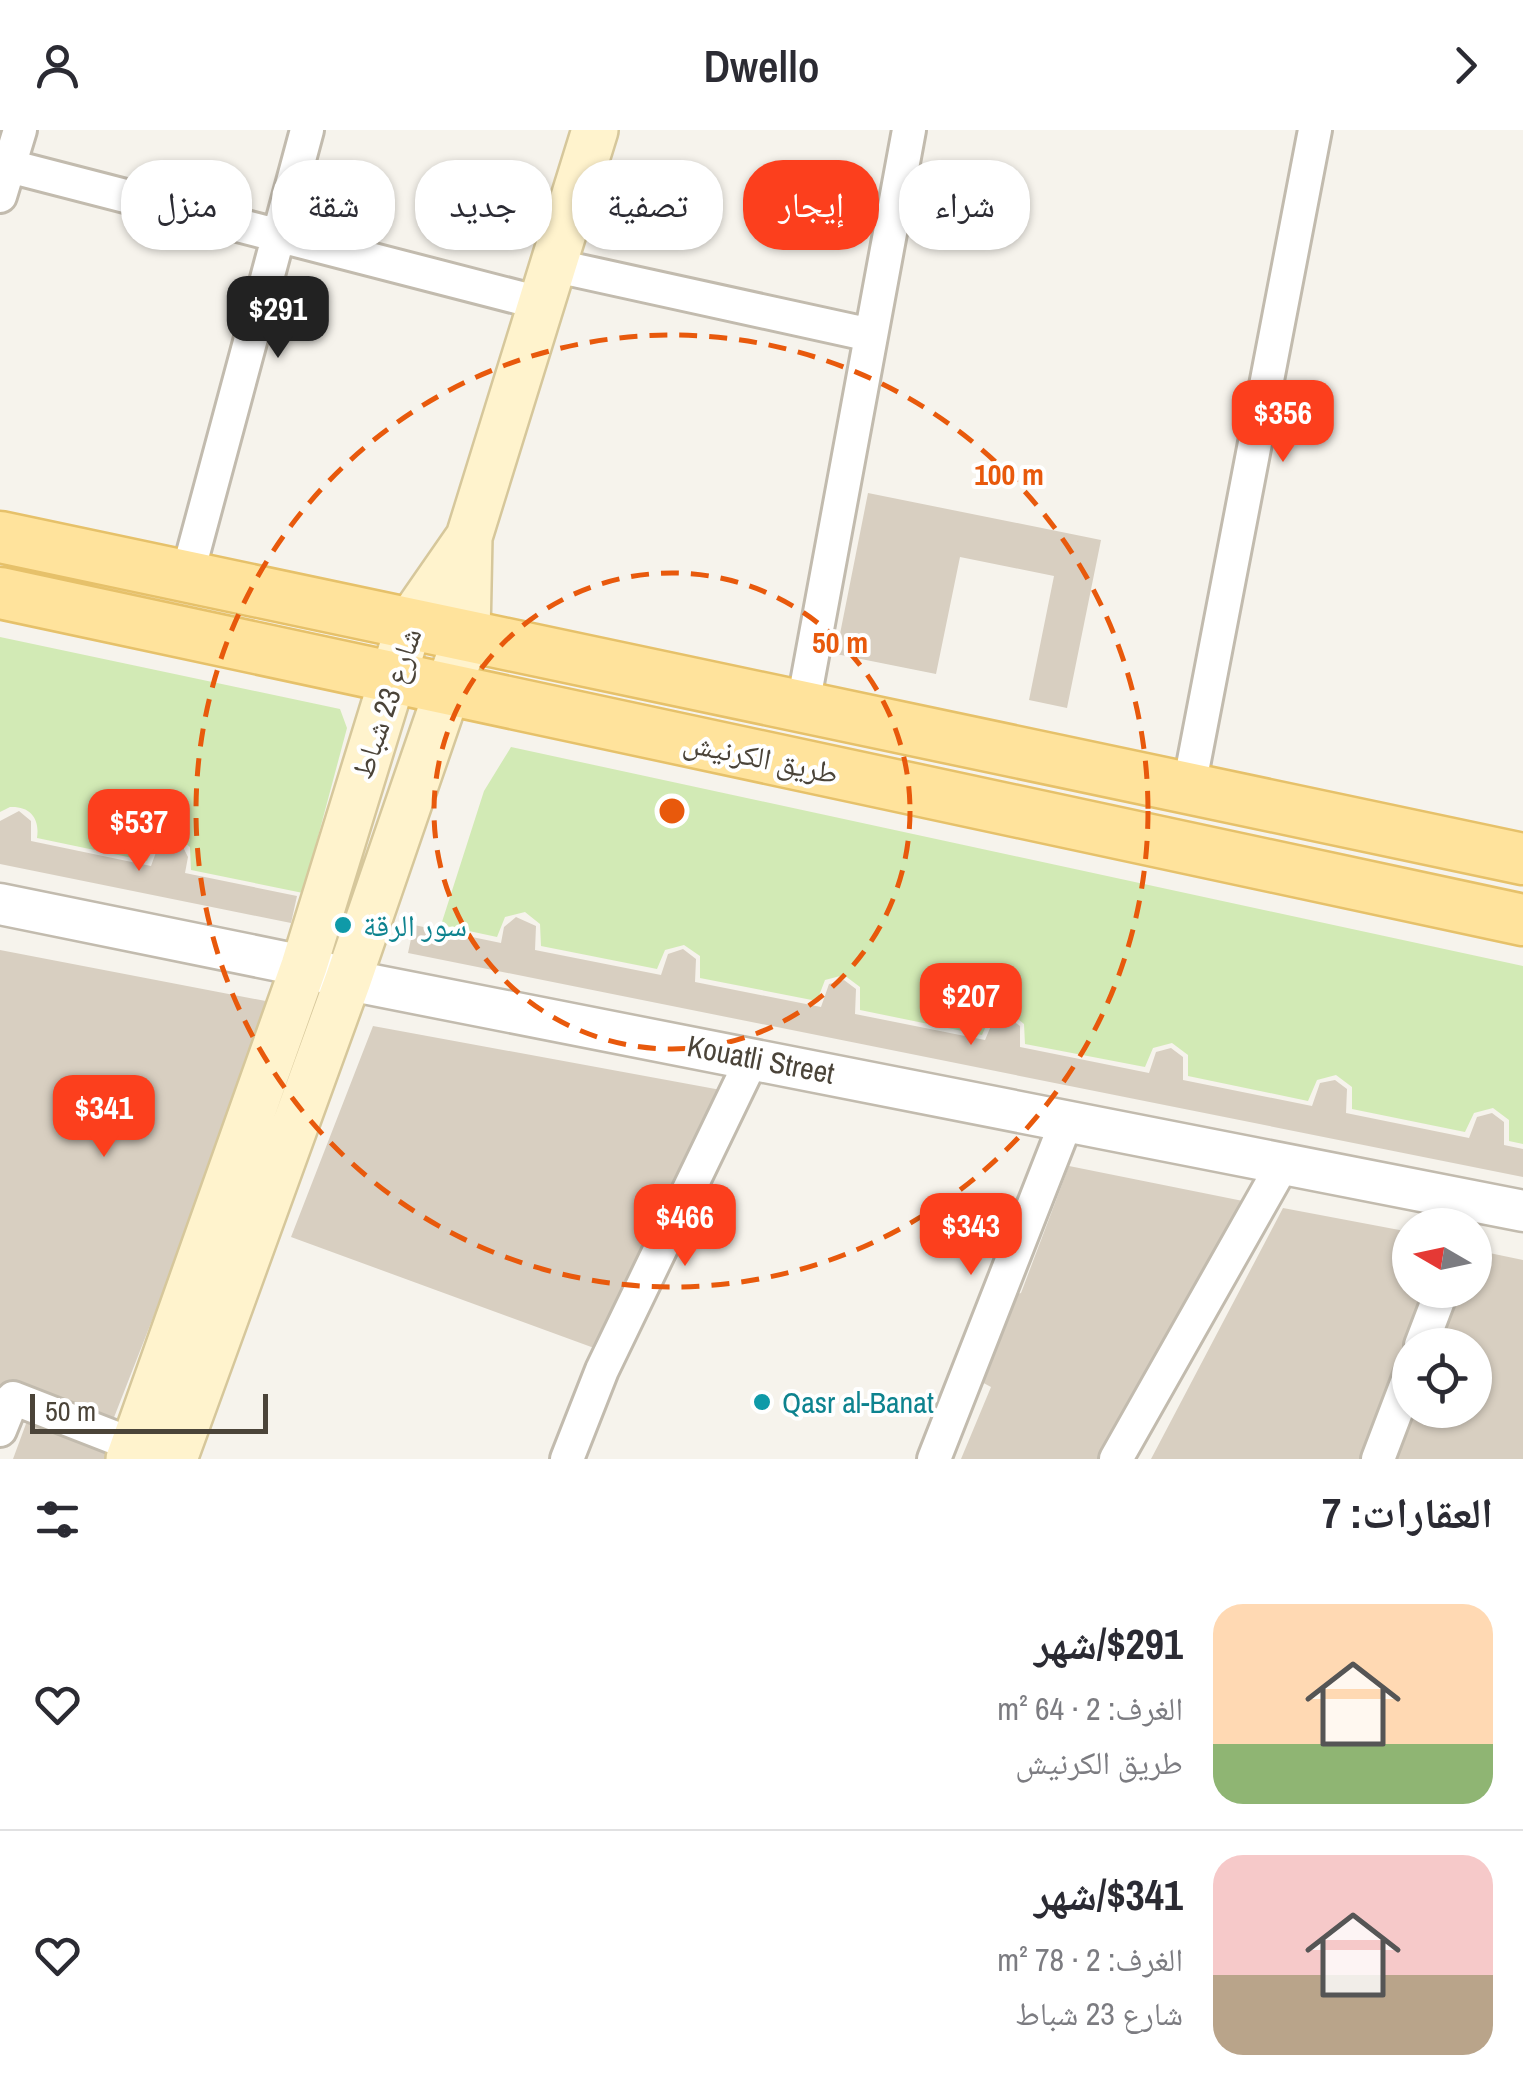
<!DOCTYPE html>
<html lang="ar">
<meta charset="utf-8">
<style>
:root{--surface:#fff;--page:#f2f2f3;--text:#2b2b33;--muted:#7c7c81;--line:#e1e1e2;--accent:#fc3f1d}
body{margin:0;font-family:"Archivo Narrow","Noto Naskh Arabic",sans-serif;background:var(--page);color:var(--text);direction:rtl;height:100vh;display:flex;flex-direction:column;font-size:38px;white-space:nowrap}
*{box-sizing:border-box;margin:0}
p{font-size:32px;color:var(--muted)}
.icon{flex:none;width:55px;height:55px;fill:none;stroke:currentColor;stroke-width:2;stroke-linecap:round;stroke-linejoin:round}
.map{position:relative;height:1329px;overflow:hidden;direction:ltr}
.panel{display:flex;flex-direction:column;background:var(--surface);flex:1}
.panel>*{flex:none}
.top-card{position:absolute;left:30px;top:30px;width:1000px;height:90px;direction:rtl;display:flex;gap:20px}
.needle{width:65px;rotate:279deg}
.fabs{position:absolute;left:1392px;top:1078px;display:grid;gap:20px}
.fabs a{display:grid;place-items:center;width:100px;height:100px;border-radius:50%;background:var(--surface);box-shadow:0 2px 8px #0004;font-size:50px}
.scale{position:absolute;left:30px;bottom:25px;width:238px;box-sizing:border-box;padding-left:10px;border:5px solid #4b4439;border-top:0;font-size:28px;line-height:35px;white-space:nowrap;color:#4b4439;-webkit-text-stroke:8px #fff;paint-order:stroke}
.price{position:absolute;translate:-50% -85px;padding:0 22px;border-radius:20px;background:var(--accent);color:#fff;font-size:32px;line-height:65px;filter:drop-shadow(0 2px 5px #0008)}
.price::after{content:'';position:absolute;left:50%;top:60px;width:30px;height:22px;margin-left:-15px;background:inherit;clip-path:polygon(0 0,100% 0,50% 100%)}
.price.selected{background:#222;color:#fff}
ul{padding:0;list-style:none}
li{display:flex;align-items:center;gap:30px;height:250px;padding:0 30px}
li+li{border-top:2px solid var(--line)}
li span{display:grid;place-items:center;flex:none;width:280px;height:200px;border-radius:30px;color:#555}
li>.icon{margin-inline-start:auto}
span .icon{width:120px;height:120px;fill:#fffc;stroke-width:1}
li b{font-size:42px}
h2{display:flex;justify-content:space-between;align-items:center;height:120px;padding:0 30px;font-size:42px}
.tag{padding:0 35px;border-radius:40px;background:var(--surface);box-shadow:0 2px 8px #0004;font-size:35px;line-height:90px}
.tag.selected{background:var(--accent);color:#fff}
header{display:flex;justify-content:space-between;align-items:center;height:130px;padding:0 30px;background:var(--surface);font-size:45px;font-weight:600}
.map>svg:first-child{display:block}
</style>
<header><svg class="icon" aria-label="forward" viewBox="0 0 24 24"><path d="M9 5l7 7-7 7"/></svg>Dwello<svg class="icon" aria-label="person" viewBox="0 0 24 24"><circle cx="12" cy="8" r="4"/><path d="M4 21q1-7 8-7t8 7"/></svg></header>
<div class="map">
<svg width="1523" height="1329" viewBox="0 0 1523 1329">
<rect width="100%" height="100%" fill="#f6f3ec"/>
<!-- green -->
<path fill="#d2eab5" d="M 0,507 L 340,579 L 347,598 L 303,763 L 191,740 L 190,717 L 175,705 L 156,710 L 147,731 L 37,708 C 40,688 30,676 10,677 L 0,682 Z
M 511,617 L 1523,836 L 1523,1014 L 1509,1011 L 1509,990 L 1493,978 L 1474,983 L 1465,1002 L 1352,979 L 1352,957 L 1336,945 L 1317,950 L 1308,971 L 1188,946 L 1188,925 L 1172,913 L 1153,918 L 1145,937 L 1025,914 L 1024,894 L 1009,882 L 990,887 L 982,905 L 860,880 L 860,857 L 844,845 L 825,850 L 817,871 L 700,848 L 700,826 L 684,815 L 665,820 L 657,839 L 541,816 L 540,794 L 525,782 L 505,787 L 497,807 L 441,795 L 484,661 Z"/>
<!-- building -->
<path fill="#d8cfc1" d="M 868,363 L 1101,410 L 1067,578 L 1029,570 L 1054,446 L 960,427 L 936,544 L 836,524 Z
M 19,681 L 31,691 L 31,711 L 151,736 L 159,714 L 181,713 L 188,727 L 185,743 L 297,766 L 291,793 L 0,734 L 0,691 Z
M 516,787 L 536,796 L 535,820 L 661,845 L 668,824 L 683,819 L 696,829 L 695,852 L 821,877 L 829,854 L 844,850 L 856,859 L 855,884 L 985,910 L 993,891 L 1008,887 L 1020,896 L 1020,917 L 1149,943 L 1156,922 L 1171,918 L 1183,927 L 1183,950 L 1312,976 L 1320,953 L 1335,950 L 1347,959 L 1346,983 L 1469,1008 L 1477,987 L 1492,983 L 1504,992 L 1504,1015 L 1523,1019 L 1523,1047 L 408,823 L 414,795 L 501,813 L 504,797 Z
M 0,820 L 276,873 L 113,1290 L 7,1252 L 0,1269 Z
M 373,896 L 721,960 L 605,1222 L 291,1107 Z
M 1069,1036 L 1243,1071 L 1105,1329 L 961,1329 L 991,1257 L 978,1250 L 1009,1166 L 1021,1163 Z
M 1283,1078 L 1410,1102 L 1410,1160 L 1426,1160 L 1367,1329 L 1151,1329 Z
M 1475,1120 L 1523,1130 L 1523,1329 L 1394,1329 L 1412,1280 L 1475,1280 L 1475,1215 L 1435,1215 L 1454,1160 L 1475,1160 Z
M 27,1291 L 117,1324 L 115,1329 L 13,1329 Z"/>
<g fill="none" stroke-linecap="round" stroke-linejoin="round">
<!-- minor casing -->
<g stroke="#c2bbae" stroke-width="38">
<path id="minor" d="M 9,36 L 540,173
M 0,66 L 20,0
M 552,135 L 871,205
M 187,446 L 307,0
M 803,575 L 909,0
M 1189,657 L 1315,0
M 1421,1215 L 1442,1160
M 0,1300 L 13,1268 L 154,1323
M 567,1329 L 602,1240 L 753,927
M 934,1329 L 1067,990
M 1116,1329 L 1284,1032
M 1378,1329 L 1410,1245"/>
</g>
<!-- tertiary casing -->
<g stroke="#c2bbae" stroke-width="45">
<path id="tertiary" d="M 0,774 L 304,836 L 348,850 L 1523,1081"/>
</g>
<!-- secondary casing -->
<g stroke="#d6c79b" stroke-width="50">
<path id="secondary" d="M 129,1329 L 304,836 L 410,492 L 469,407
M 174,1329 L 348,850 L 467,504 L 469,407 L 595,0"/>
</g>
<!-- primary casing -->
<g stroke="#e6c16a" stroke-width="55">
<path id="primary" d="M 0,407 L 1523,729
M 0,463 L 1523,790"/>
</g>
<!-- minor -->
<use href="#minor" stroke="#fff" stroke-width="32"/>
<!-- tertiary -->
<use href="#tertiary" stroke="#fff" stroke-width="40"/>
<!-- secondary -->
<use href="#secondary" stroke="#fff3cd" stroke-width="45"/>
<!-- primary -->
<use href="#primary" stroke="#ffe39c" stroke-width="50"/>
</g>
<!-- distance rings -->
<g fill="none" stroke="#e8590c" stroke-width="5" stroke-dasharray="18 12">
<circle cx="672" cy="681" r="238"/>
<circle cx="672" cy="681" r="476"/>
</g>
<!-- markers -->
<g fill="#0f9aa8" stroke="#fff" stroke-width="4">
<circle cx="343" cy="795" r="10"/>
<circle cx="762" cy="1272" r="10"/>
</g>
<g text-anchor="middle" dominant-baseline="central" stroke-width="8" stroke-linejoin="round" paint-order="stroke">
<!-- street labels -->
<g font-size="30" fill="#4b4439" stroke="#fff">
<text transform="translate(386 573) rotate(-71)">شارع 23 شباط</text>
<text transform="translate(761 627) rotate(12)">طريق الكرنيش</text>
<text transform="translate(761 929) rotate(11)">Kouatli Street</text>
</g>
<!-- culture labels -->
<g font-size="30" fill="#0d838f" stroke="#fff" text-anchor="start">
<text x="363" y="795">سور الرقة</text>
<text x="782" y="1272">Qasr al-Banat</text>
</g>
</g>
<circle cx="672" cy="681" r="15" fill="#e8590c" stroke="#fff" stroke-width="5"/>
<g font-size="30" text-anchor="middle" font-weight="bold" fill="#e8590c" stroke="#fff" stroke-width="8" stroke-linejoin="round" paint-order="stroke">
<text x="1009" y="355">100 m</text>
<text x="840" y="523">50 m</text>
</g>
</svg>
<div class="fabs">
<a><svg class="needle" viewBox="-14 -14 28 28"><path d="M0-13l5 13h-10z" fill="#e53935"/><path d="M0 13l5-13h-10z" fill="#7c7c81"/></svg></a>
<a><svg class="icon" aria-label="locate" viewBox="0 0 24 24"><circle cx="12" cy="12" r="6"/><path d="M12 2v4M12 18v4M2 12h4M18 12h4"/></svg></a>
</div>
<div class="scale">50 m</div>
<b class="price selected" style="left:278px;top:231px">$291</b>
<b class="price" style="left:1283px;top:335px">$356</b>
<b class="price" style="left:139px;top:744px">$537</b>
<b class="price" style="left:971px;top:918px">$207</b>
<b class="price" style="left:104px;top:1030px">$341</b>
<b class="price" style="left:685px;top:1139px">$466</b>
<b class="price" style="left:971px;top:1148px">$343</b>
<div class="top-card">
<a class="tag">شراء</a>
<a class="tag selected">إيجار</a>
<a class="tag">تصفية</a>
<a class="tag">جديد</a>
<a class="tag">شقة</a>
<a class="tag">منزل</a>
</div>
</div>
<section class="panel">
<h2>العقارات: 7<svg class="icon" aria-label="filters" viewBox="0 0 24 24"><path d="M4 7h16M4 17h16"/><circle cx="9" cy="7" r="2"/><circle cx="15" cy="17" r="2"/></svg></h2>
<ul>
<li><span style="background:linear-gradient(#ffd9b3 70%,#8fb573 0)"><svg class="icon" aria-label="home" viewBox="0 0 24 24"><path d="M3 11l9-7 9 7M6 9v11h12V9"/></svg></span><div><b>$291/شهر</b><p>الغرف: 2 · 64 m²</p><p>طريق الكرنيش</p></div><svg class="icon" aria-label="heart" viewBox="0 0 24 24"><path d="M12 20l-8-8c-3-5 5-10 8-4 3-6 11-1 8 4z"/></svg></li>
<li><span style="background:linear-gradient(#f6c9c9 60%,#b9a48a 0)"><svg class="icon" aria-label="home" viewBox="0 0 24 24"><path d="M3 11l9-7 9 7M6 9v11h12V9"/></svg></span><div><b>$341/شهر</b><p>الغرف: 2 · 78 m²</p><p>شارع 23 شباط</p></div><svg class="icon" aria-label="heart" viewBox="0 0 24 24"><path d="M12 20l-8-8c-3-5 5-10 8-4 3-6 11-1 8 4z"/></svg></li>
</ul>
</section>
